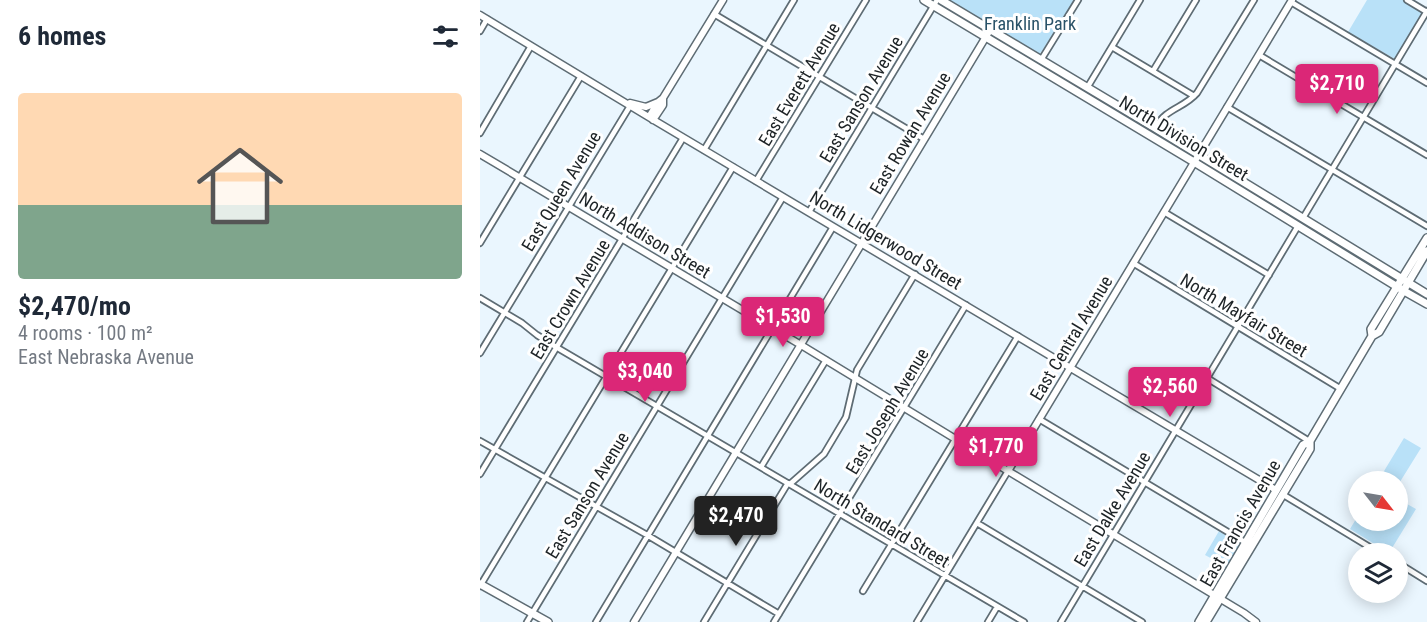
<!DOCTYPE html>
<meta charset="utf-8">
<style>
:root{--surface:#fff;--page:#f6f6f7;--text:#1f2937;--muted:#747a83;--accent:#db2777}
body{margin:0;font-family:"Roboto Condensed",sans-serif;background:var(--page);color:var(--text);height:100vh;display:flex;flex-direction:column;font-size:22px;white-space:nowrap}
*{box-sizing:border-box;margin:0}
p{font-size:20px;color:var(--muted)}
.icon{flex:none;width:33px;height:33px;fill:none;stroke:currentColor;stroke-width:2;stroke-linecap:round;stroke-linejoin:round}
.map{position:relative;flex:1;overflow:hidden}
.side{display:flex;flex-direction:column;background:var(--surface);width:480px}
.side>*{flex:none}
.needle{width:39px;rotate:121deg}
.controls{position:absolute;left:868px;top:471px;display:grid;gap:12px}
.controls a{display:grid;place-items:center;width:60px;height:60px;border-radius:50%;background:var(--surface);box-shadow:0 3px 15px #0003;font-size:30px}
.price{position:absolute;translate:-50% -51px;padding:0 14px;border-radius:6px;background:var(--accent);color:#fff;font-size:20px;line-height:39px;filter:drop-shadow(0 2px 3px #0008)}
.price::after{content:'';position:absolute;left:50%;top:36px;width:18px;height:14px;margin-left:-9px;background:inherit;clip-path:polygon(0 0,100% 0,50% 100%)}
.price.on{background:#222;color:#fff}
ul{padding:0;list-style:none}
li{display:grid;align-content:center;gap:12px;height:318px;padding:0 18px}
li span{display:grid;place-items:center;height:186px;border-radius:6px;color:#555}
li>.icon{margin-inline-start:auto}
span .icon{width:108px;height:108px;fill:#fffc;stroke-width:1}
li b{font-size:26px}
h2{display:flex;justify-content:space-between;align-items:center;height:72px;padding:0 18px;font-size:26px}
main{display:flex;flex:1;min-height:0}
.map>svg:first-child{display:block}
</style>
<main>
<section class="side">
<h2>6 homes<svg class="icon" aria-label="filters" viewBox="0 0 24 24"><path d="M4 7h16M4 17h16"/><circle cx="9" cy="7" r="2"/><circle cx="15" cy="17" r="2"/></svg></h2>
<ul>
<li><span style="background:linear-gradient(#ffd9b3 60%,#7fa58c 0)"><svg class="icon" aria-label="home" viewBox="0 0 24 24"><path d="M3 11l9-7 9 7M6 9v11h12V9"/></svg></span><div><b>$2,470/mo</b><p>4 rooms · 100 m²</p><p>East Nebraska Avenue</p></div></li>
</ul>
</section>
<div class="map">
<svg width="947" height="622" viewBox="0 0 947 622">
<rect width="100%" height="100%" fill="#eaf6fe"/>
<!-- green -->
<path fill="#b9e1f8" d="M 468,0 L 594,0 L 562,51 L 559,54 Z
M 887,0 L 923,0 L 943,12 L 943,14 L 915,59 L 868,32 Z
M 924,438 L 941,448 L 918,485 L 918,482 L 898,481 Z
M 918,499 L 936,509 L 909,553 L 870,529 L 879,514 L 879,520 L 918,520 Z
M 739,531 L 761,544 L 749,568 L 725,555 Z"/>
<g fill="none" stroke-linecap="round" stroke-linejoin="round">
<!-- street casing -->
<g stroke="#5e6c74" stroke-width="8">
<path id="street" d="M 927,0 L 947,12
M 811,2 L 947,83
M 234,14 L 444,139
M 0,31 L 7,19
M 632,47 L 714,96
M 779,55 L 947,155
M 561,60 L 598,0
M 673,71 L 716,0
M 607,88 L 660,0
M 747,107 L 947,226
M 675,128 C 687,107 703,109 717,93 L 774,0
M 0,133 L 51,46
M 224,150 L 314,0
M 276,181 L 386,0
M 329,212 L 457,0
M 684,212 L 789,275
M 823,218 L 947,11
M 0,243 L 101,76
M 653,263 L 861,389
M 0,298 L 42,323 L 57,335 L 76,347 L 544,622
M 0,353 L 150,106
M 727,378 L 829,441
M 559,419 L 768,544
M 0,441 L 167,535 L 299,614
M 281,467 L 346,360
M 0,474 L 203,138
M 310,484 L 344,454 L 366,417 L 377,370 L 435,274
M 802,494 L 901,554
M 497,523 L 662,622
M 918,563 L 947,581
M 0,586 L 253,167
M 383,591 L 538,336
M 47,622 L 303,197
M 116,622 L 353,227
M 224,622 L 308,483
M 294,622 L 486,305
M 437,622 L 528,471
M 508,622 L 517,607
M 581,622 L 818,226"/>
</g>
<!-- secondary casing -->
<g stroke="#5e6c74" stroke-width="9">
<path id="secondary" d="M 0,15 L 177,122 L 796,490
M 150,103 L 166,107 L 178,102
M 169,117 L 178,102 L 183,98 L 243,0
M 173,120 L 183,105 L 183,99
M 0,154 L 321,345 L 528,471 L 764,613 L 776,622
M 528,471 L 812,0
M 154,622 L 510,30"/>
</g>
<!-- primary casing -->
<g stroke="#5e6c74" stroke-width="10">
<path id="primary" d="M 444,0 L 714,162 L 924,291 L 947,304
M 461,0 L 675,128 L 947,294
M 892,336 L 891,329 L 947,238
M 0,584 L 68,622
M 719,622 L 823,445 L 830,441 L 892,336 L 899,332 L 947,251
M 726,622 L 830,449 L 830,441"/>
</g>
<!-- street -->
<use href="#street" stroke="#fff" stroke-width="4.5"/>
<!-- secondary -->
<use href="#secondary" stroke="#fff" stroke-width="6"/>
<!-- primary -->
<use href="#primary" stroke="#fff" stroke-width="7"/>
</g>
<g text-anchor="middle" dominant-baseline="central" stroke-width="6" stroke-linejoin="round" paint-order="stroke">
<!-- park labels -->
<g font-size="18" fill="#295268" stroke="#fff">
<text x="550" y="23">Franklin Park</text>
</g>
<!-- street labels -->
<g font-size="18" fill="#1d2326" stroke="#fff">
<text transform="translate(319 84) rotate(-59)">East Everett Avenue</text>
<text transform="translate(381 99) rotate(-59)">East Sanson Avenue</text>
<text transform="translate(430 133) rotate(-59)">East Rowan Avenue</text>
<text transform="translate(704 138) rotate(31)">North Division Street</text>
<text transform="translate(81 191) rotate(-59)">East Queen Avenue</text>
<text transform="translate(165 235) rotate(31)">North Addison Street</text>
<text transform="translate(406 240) rotate(31)">North Lidgerwood Street</text>
<text transform="translate(90 299) rotate(-59)">East Crown Avenue</text>
<text transform="translate(764 315) rotate(31)">North Mayfair Street</text>
<text transform="translate(591 338) rotate(-59)">East Central Avenue</text>
<text transform="translate(407 411) rotate(-59)">East Joseph Avenue</text>
<text transform="translate(107 495) rotate(-59)">East Sanson Avenue</text>
<text transform="translate(632 509) rotate(-59)">East Dalke Avenue</text>
<text transform="translate(402 523) rotate(31)">North Standard Street</text>
<text transform="translate(760 523) rotate(-60)">East Francis Avenue</text>
</g>
</g>
</svg>
<div class="controls">
<a><svg class="needle" viewBox="-14 -14 28 28"><path d="M0-13l5 13h-10z" fill="#e53935"/><path d="M0 13l5-13h-10z" fill="#747a83"/></svg></a>
<a><svg class="icon" aria-label="layers" viewBox="0 0 24 24"><path d="M12 4l9 5-9 5-9-5zM3 14l9 5 9-5"/></svg></a>
</div>
<b class="price" style="left:857px;top:115px">$2,710</b>
<b class="price" style="left:303px;top:348px">$1,530</b>
<b class="price" style="left:165px;top:403px">$3,040</b>
<b class="price" style="left:690px;top:418px">$2,560</b>
<b class="price" style="left:516px;top:478px">$1,770</b>
<b class="price on" style="left:256px;top:547px">$2,470</b>
</div>
</main>
